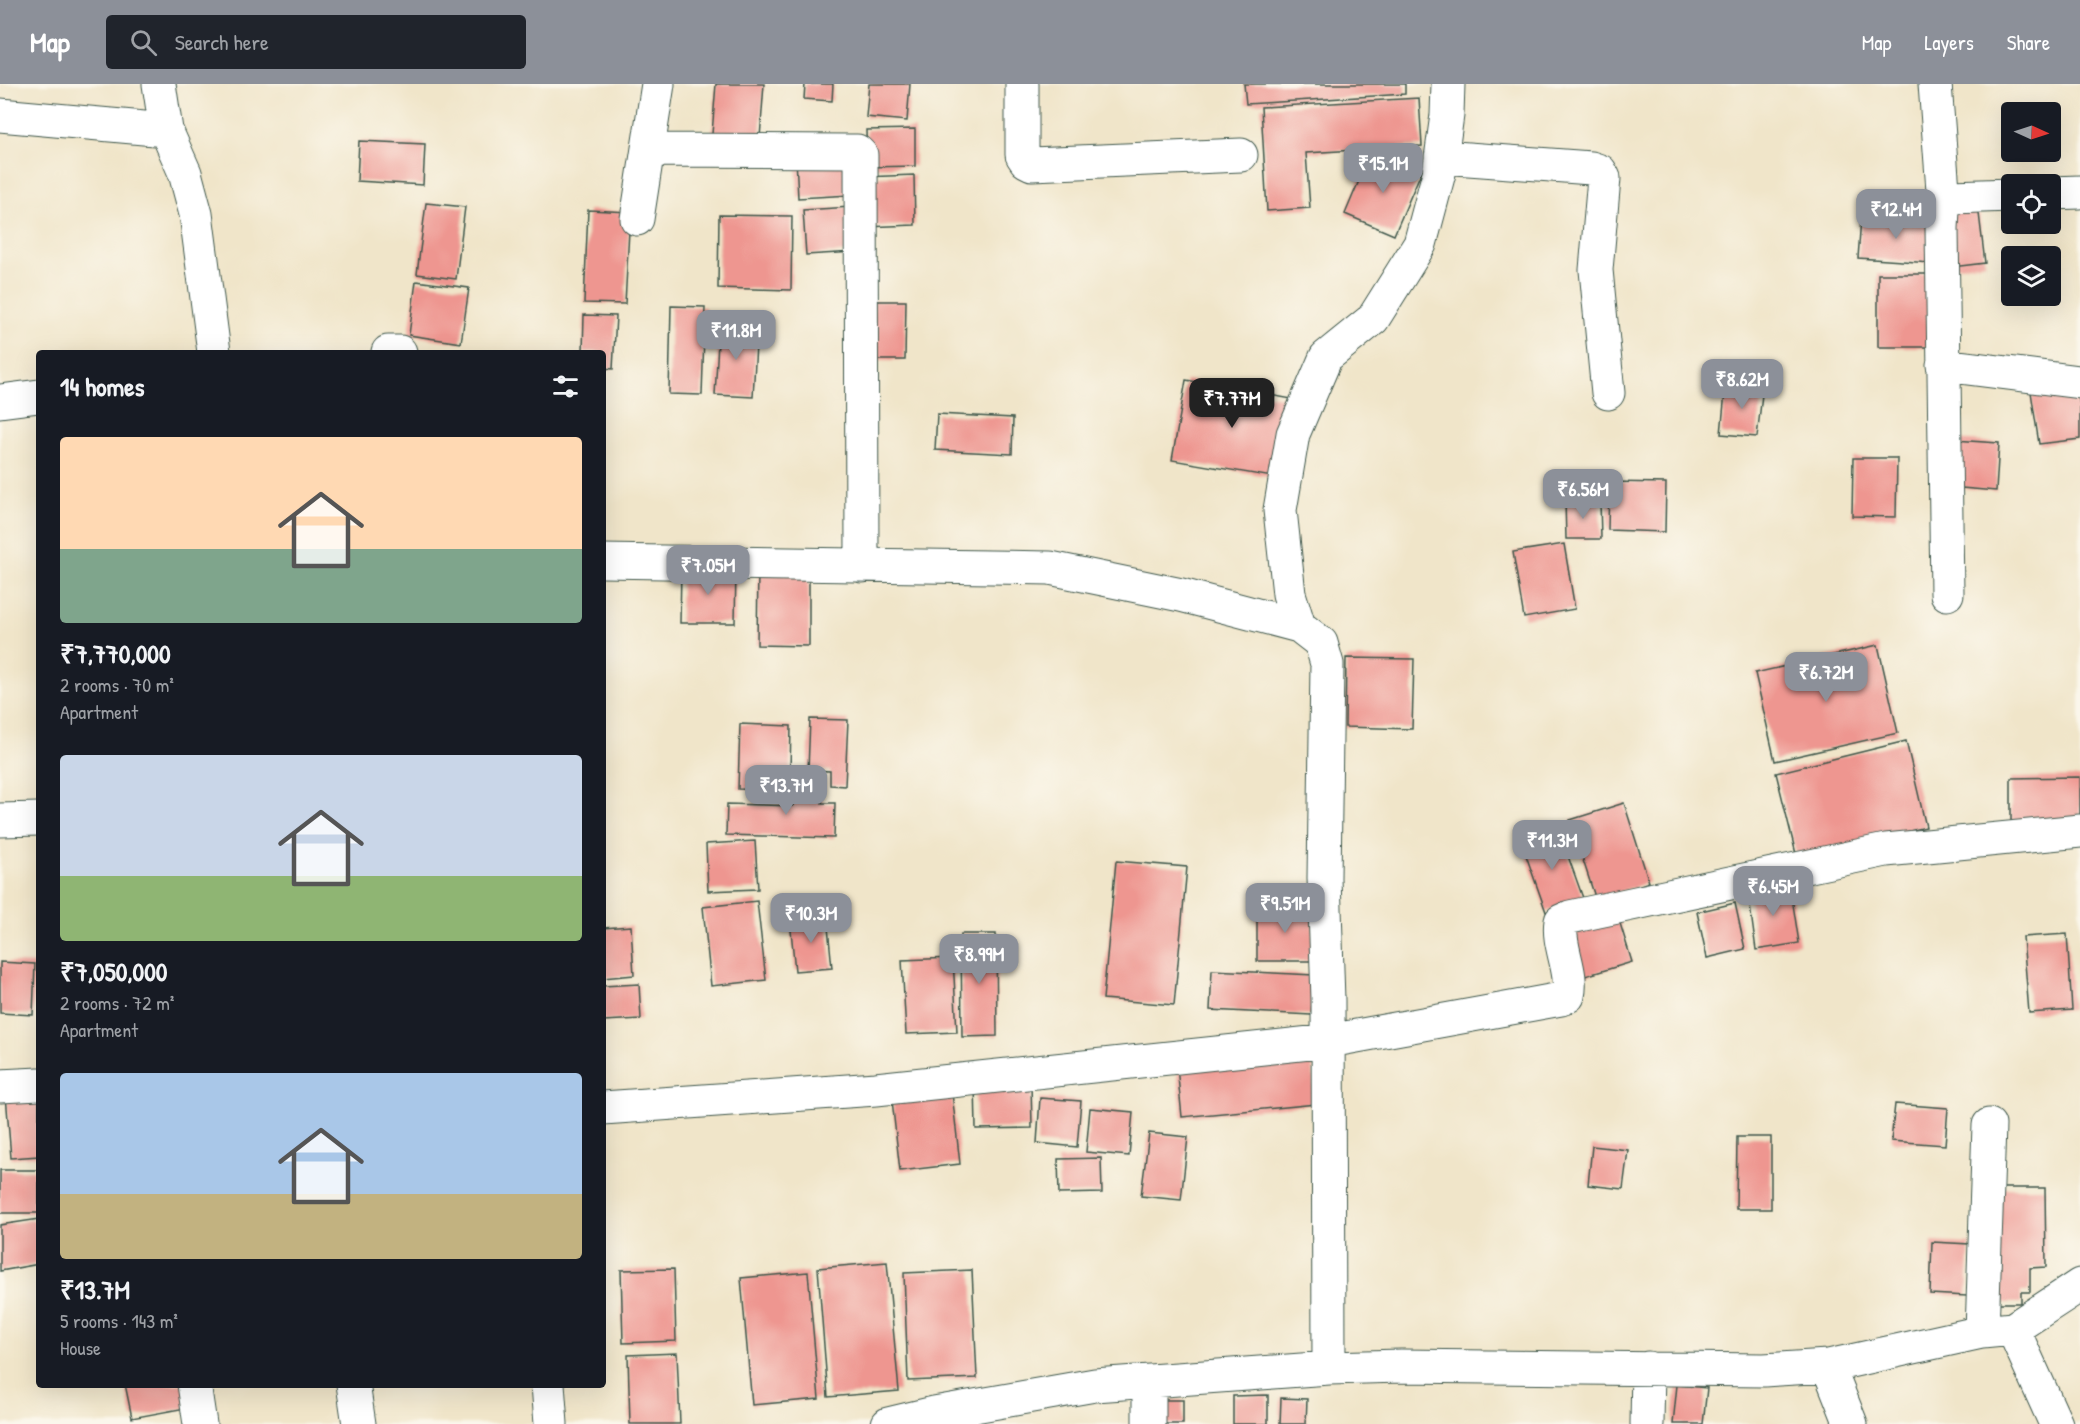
<!DOCTYPE html>
<meta charset="utf-8">
<style>
:root{--surface:#171b24;--page:#20242c;--text:#f1f3f6;--muted:#9ea1a6;--accent:#8c9099}
body{margin:0;font-family:"Patrick Hand",sans-serif;background:var(--page);color:var(--text);height:100vh;display:flex;flex-direction:column;font-size:22px;white-space:nowrap}
*{box-sizing:border-box;margin:0}
p{font-size:20px;color:var(--muted)}
.icon{flex:none;width:33px;height:33px;fill:none;stroke:currentColor;stroke-width:2;stroke-linecap:round;stroke-linejoin:round}
.map{position:relative;flex:1;overflow:hidden}
.details{position:absolute;left:36px;top:266px;width:570px;height:1038px;display:flex;flex-direction:column;background:var(--surface);border-radius:6px;box-shadow:0 6px 24px #0002}
.details>*{flex:none}
.needle{width:39px;rotate:93deg}
.tools{position:absolute;left:2001px;top:18px;display:grid;gap:12px}
.tools a{display:grid;place-items:center;width:60px;height:60px;border-radius:6px;background:var(--surface);box-shadow:0 6px 24px #0002;font-size:30px}
.price{position:absolute;translate:-50% -51px;padding:0 14px;border-radius:12px;background:var(--accent);color:#fff;font-size:20px;line-height:39px;filter:drop-shadow(0 2px 3px #0008)}
.price::after{content:'';position:absolute;left:50%;top:36px;width:18px;height:14px;margin-left:-9px;background:inherit;clip-path:polygon(0 0,100% 0,50% 100%)}
.price.active{background:#222;color:#fff}
ul{padding:0;list-style:none}
li{display:grid;align-content:center;gap:12px;height:318px;padding:0 24px}
li span{display:grid;place-items:center;height:186px;border-radius:6px;color:#555}
li>.icon{margin-inline-start:auto}
span .icon{width:108px;height:108px;fill:#fffc;stroke-width:1}
li b{font-size:26px}
h2{display:flex;justify-content:space-between;align-items:center;height:72px;padding:0 24px;font-size:26px}
header{display:flex;align-items:center;gap:36px;box-sizing:border-box;height:84px;padding:0 30px;background:var(--accent);color:#fff}
header strong{font-size:28px}
nav{display:flex;gap:33px;margin-inline-start:auto;font-size:21px}
.search{width:420px;height:54px;background:var(--page);display:flex;align-items:center;gap:15px;box-sizing:border-box;padding:0 21px;border-radius:6px;color:var(--muted);font-size:22px}
.map>svg:first-child{display:block}
</style>
<header>
<strong>Map</strong>
<div class="search"><svg class="icon" aria-label="search" viewBox="0 0 24 24"><circle cx="10" cy="10" r="6"/><path d="M15 15l6 6"/></svg>Search here</div>
<nav><a>Map</a><a>Layers</a><a>Share</a></nav>
</header>
<div class="map">
<svg width="2080" height="1340" viewBox="0 0 2080 1340">
<rect width="100%" height="100%" fill="#fbf7ec"/>
<filter id="ink" filterUnits="userSpaceOnUse"><feTurbulence type="fractalNoise" baseFrequency=".0167" numOctaves="2"/><feDisplacementMap in="SourceGraphic" scale="12" xChannelSelector="R" yChannelSelector="G"/><feConvolveMatrix kernelMatrix="1 2 1 2 8 2 1 2 1" color-interpolation-filters="sRGB"/></filter>
<filter id="wash" filterUnits="userSpaceOnUse"><feTurbulence type="fractalNoise" baseFrequency=".008" numOctaves="4" result="noise"/><feDisplacementMap in="SourceGraphic" scale="24" xChannelSelector="R" yChannelSelector="G"/><feGaussianBlur stdDeviation="1.35" result="paint"/><feColorMatrix in="noise" values="0 0 0 0 0 0 0 0 0 0 0 0 0 0 0 0 0 1.4 0 .05"/><feComposite in="paint" operator="in"/></filter>
<g filter="url(#wash)">
<rect width="100%" height="100%" fill="#f0e5c9"/>
<g id="blocks">
<!-- building -->
<path fill="#ee9690" d="M 716,0 L 764,0 L 760,54 L 712,50 Z
M 805,0 L 833,0 L 832,17 L 804,15 Z
M 869,0 L 910,0 L 907,37 L 866,33 Z
M 1244,0 L 1405,0 L 1405,10 L 1246,20 Z
M 1419,14 L 1422,62 L 1306,69 L 1310,124 L 1267,127 L 1261,23 Z
M 915,45 L 915,82 L 867,83 L 866,46 Z
M 359,57 L 425,60 L 423,101 L 357,97 Z
M 850,72 L 851,111 L 798,114 L 796,74 Z
M 1369,73 L 1422,86 L 1394,151 L 1345,130 Z
M 914,91 L 915,141 L 865,143 L 863,93 Z
M 426,119 L 465,123 L 456,195 L 417,190 Z
M 1978,121 L 1985,179 L 1952,183 L 1945,124 Z
M 851,123 L 854,168 L 806,171 L 803,126 Z
M 588,126 L 630,128 L 625,220 L 584,219 Z
M 719,131 L 792,132 L 791,206 L 718,204 Z
M 1861,134 L 1933,138 L 1931,179 L 1858,174 Z
M 1878,190 L 1933,190 L 1932,263 L 1878,263 Z
M 416,197 L 469,204 L 461,259 L 409,251 Z
M 873,217 L 906,217 L 905,276 L 873,276 Z
M 671,222 L 705,223 L 702,311 L 669,310 Z
M 584,231 L 616,232 L 613,285 L 603,284 L 603,268 L 583,268 Z
M 719,241 L 757,243 L 753,313 L 715,311 Z
M 1186,296 L 1292,315 L 1278,394 L 1172,376 Z
M 1726,298 L 1763,302 L 1757,353 L 1721,350 Z
M 2077,302 L 2080,322 L 2080,355 L 2039,360 L 2031,308 Z
M 937,330 L 1013,334 L 1012,370 L 935,366 Z
M 1954,356 L 1999,359 L 1996,407 L 1950,403 Z
M 1853,374 L 1897,374 L 1896,433 L 1852,432 Z
M 1609,398 L 1666,399 L 1665,448 L 1608,446 Z
M 1565,416 L 1600,416 L 1601,455 L 1566,455 Z
M 1564,460 L 1575,525 L 1524,534 L 1513,468 Z
M 681,485 L 736,485 L 735,539 L 680,539 Z
M 758,485 L 809,486 L 809,562 L 757,561 Z
M 1878,561 L 1898,649 L 1775,677 L 1755,589 Z
M 1346,574 L 1414,575 L 1412,645 L 1345,643 Z
M 810,635 L 848,636 L 845,702 L 830,701 L 830,687 L 808,686 Z
M 740,640 L 791,642 L 790,688 L 780,687 L 779,706 L 738,705 Z
M 1906,657 L 1926,743 L 1797,774 L 1776,689 Z
M 2080,693 L 2080,736 L 2011,737 L 2011,694 Z
M 793,698 L 822,699 L 822,719 L 835,719 L 834,754 L 726,751 L 727,720 L 793,722 Z
M 1624,719 L 1649,798 L 1596,816 L 1570,736 Z
M 1559,747 L 1583,814 L 1546,828 L 1522,760 Z
M 755,757 L 758,805 L 708,807 L 706,760 Z
M 1116,777 L 1187,783 L 1174,921 L 1103,915 Z
M 1790,801 L 1799,859 L 1756,866 L 1748,807 Z
M 757,817 L 766,896 L 711,902 L 703,823 Z
M 1735,819 L 1745,865 L 1707,874 L 1697,828 Z
M 1257,822 L 1313,823 L 1313,877 L 1257,877 Z
M 827,833 L 832,884 L 795,887 L 790,836 Z
M 1619,836 L 1632,878 L 1582,893 L 1570,851 Z
M 631,842 L 634,891 L 603,894 L 603,844 Z
M 961,850 L 996,850 L 997,952 L 962,953 Z
M 2067,850 L 2072,926 L 2029,929 L 2023,853 Z
M 953,874 L 957,948 L 906,950 L 902,876 Z
M 0,878 L 35,880 L 33,931 L 0,929 Z
M 1212,886 L 1314,891 L 1311,931 L 1210,926 Z
M 639,900 L 641,935 L 603,937 L 603,902 Z
M 1312,970 L 1316,1020 L 1182,1033 L 1177,983 Z
M 1031,998 L 1032,1044 L 976,1045 L 975,999 Z
M 39,1008 L 39,1072 L 11,1074 L 6,1011 Z
M 952,1009 L 960,1080 L 900,1087 L 892,1016 Z
M 1040,1014 L 1081,1017 L 1077,1063 L 1037,1059 Z
M 1895,1020 L 1948,1024 L 1945,1061 L 1891,1057 Z
M 1090,1024 L 1133,1028 L 1129,1072 L 1086,1068 Z
M 1149,1049 L 1188,1053 L 1181,1116 L 1141,1112 Z
M 1737,1053 L 1771,1053 L 1771,1125 L 1736,1125 Z
M 1592,1062 L 1628,1066 L 1623,1105 L 1588,1101 Z
M 1101,1074 L 1102,1109 L 1059,1110 L 1058,1075 Z
M 0,1086 L 39,1086 L 39,1129 L 0,1129 Z
M 1993,1104 L 2045,1104 L 2046,1183 L 2030,1184 L 2030,1208 L 2021,1208 L 2021,1219 L 1994,1219 Z
M 39,1135 L 39,1180 L 0,1187 L 0,1141 Z
M 1932,1158 L 1970,1160 L 1967,1212 L 1930,1210 Z
M 887,1178 L 899,1307 L 828,1313 L 818,1184 Z
M 674,1185 L 676,1257 L 623,1259 L 621,1186 Z
M 972,1186 L 977,1294 L 908,1297 L 904,1189 Z
M 808,1188 L 819,1315 L 752,1321 L 741,1194 Z
M 677,1269 L 680,1340 L 630,1340 L 628,1271 Z
M 125,1300 L 186,1300 L 191,1323 L 132,1334 Z
M 1677,1301 L 1707,1304 L 1703,1340 L 1673,1340 Z
M 1268,1311 L 1268,1340 L 1233,1340 L 1233,1312 Z
M 1281,1314 L 1307,1315 L 1306,1340 L 1280,1340 Z
M 1164,1316 L 1183,1316 L 1183,1340 L 1164,1340 Z"/>
</g>
</g>
<g filter="url(#ink)">
<use href="#blocks" fill-opacity="0" stroke="#3e564a" stroke-width="1.5"/>
<g fill="none" stroke-linecap="round" stroke-linejoin="round">
<!-- minor casing -->
<g stroke="#3e564a" stroke-width="35">
<path id="minor" d="M 159,0 L 166,46 L 185,89 L 196,130 L 214,268
M 1022,0 L 1022,71 L 1026,77 L 1032,80 L 1241,71
M 1935,0 L 1943,106 L 1951,113 L 2012,111
M 0,31 L 166,46
M 648,66 L 850,67 L 857,67 L 861,71 L 862,482
M 1441,73 L 1591,84 L 1600,87 L 1604,94 L 1596,186 L 1608,309
M 2050,109 L 2080,108
M 637,135 L 658,0
M 388,268 L 400,268
M 1943,281 L 2080,298
M 0,317 L 39,312
M 603,477 L 1050,484 L 1181,511 L 1299,542
M 1947,510 L 1942,144 L 1943,126 L 1947,110
M 0,736 L 39,735
M 0,1002 L 39,1000
M 603,1024 L 876,1005 L 1329,957 L 1561,915 L 1568,912 C 1574,887 1557,862 1561,837 L 1570,833 L 1886,766 L 2080,747
M 2013,1245 L 2056,1340
M 1982,1248 L 1989,1041
M 1828,1282 L 1851,1340
M 1329,1284 L 1328,916 L 1324,794 L 1327,580 L 1321,559 L 1299,542 L 1289,510 L 1280,426 L 1293,350 L 1326,273 L 1373,235 L 1420,160 L 1439,89 L 1447,31 L 1448,0
M 1149,1297 L 1149,1340
M 194,1300 L 200,1340
M 353,1300 L 359,1340
M 548,1300 L 551,1340
M 888,1340 L 934,1329 L 1095,1301 L 1329,1284 L 1401,1282 L 1764,1286 L 1828,1282 L 1982,1248 L 2013,1245 L 2080,1201
M 1647,1340 L 1648,1284"/>
</g>
<!-- minor -->
<use href="#minor" stroke="#fff" stroke-width="33"/>
</g>
</g>
</svg>
<div class="tools">
<a><svg class="needle" viewBox="-14 -14 28 28"><path d="M0-13l5 13h-10z" fill="#e53935"/><path d="M0 13l5-13h-10z" fill="#9ea1a6"/></svg></a>
<a><svg class="icon" aria-label="locate" viewBox="0 0 24 24"><circle cx="12" cy="12" r="6"/><path d="M12 2v4M12 18v4M2 12h4M18 12h4"/></svg></a>
<a><svg class="icon" aria-label="layers" viewBox="0 0 24 24"><path d="M12 4l9 5-9 5-9-5zM3 14l9 5 9-5"/></svg></a>
</div>
<b class="price" style="left:1383px;top:110px">₹15.1M</b>
<b class="price" style="left:1896px;top:156px">₹12.4M</b>
<b class="price" style="left:736px;top:277px">₹11.8M</b>
<b class="price" style="left:1742px;top:326px">₹8.62M</b>
<b class="price active" style="left:1232px;top:345px">₹7.77M</b>
<b class="price" style="left:1583px;top:436px">₹6.56M</b>
<b class="price" style="left:708px;top:512px">₹7.05M</b>
<b class="price" style="left:1826px;top:619px">₹6.72M</b>
<b class="price" style="left:786px;top:732px">₹13.7M</b>
<b class="price" style="left:1552px;top:787px">₹11.3M</b>
<b class="price" style="left:1773px;top:833px">₹6.45M</b>
<b class="price" style="left:1285px;top:850px">₹9.51M</b>
<b class="price" style="left:811px;top:860px">₹10.3M</b>
<b class="price" style="left:979px;top:901px">₹8.99M</b>
<section class="details">
<h2>14 homes<svg class="icon" aria-label="filters" viewBox="0 0 24 24"><path d="M4 7h16M4 17h16"/><circle cx="9" cy="7" r="2"/><circle cx="15" cy="17" r="2"/></svg></h2>
<ul>
<li><span style="background:linear-gradient(#ffd9b3 60%,#7fa58c 0)"><svg class="icon" aria-label="home" viewBox="0 0 24 24"><path d="M3 11l9-7 9 7M6 9v11h12V9"/></svg></span><div><b>₹7,770,000</b><p>2 rooms · 70 m²</p><p>Apartment</p></div></li>
<li><span style="background:linear-gradient(#c9d6e8 65%,#8fb573 0)"><svg class="icon" aria-label="home" viewBox="0 0 24 24"><path d="M3 11l9-7 9 7M6 9v11h12V9"/></svg></span><div><b>₹7,050,000</b><p>2 rooms · 72 m²</p><p>Apartment</p></div></li>
<li><span style="background:linear-gradient(#a9c7e8 65%,#c2b280 0)"><svg class="icon" aria-label="home" viewBox="0 0 24 24"><path d="M3 11l9-7 9 7M6 9v11h12V9"/></svg></span><div><b>₹13.7M</b><p>5 rooms · 143 m²</p><p>House</p></div></li>
</ul>
</section>
</div>
